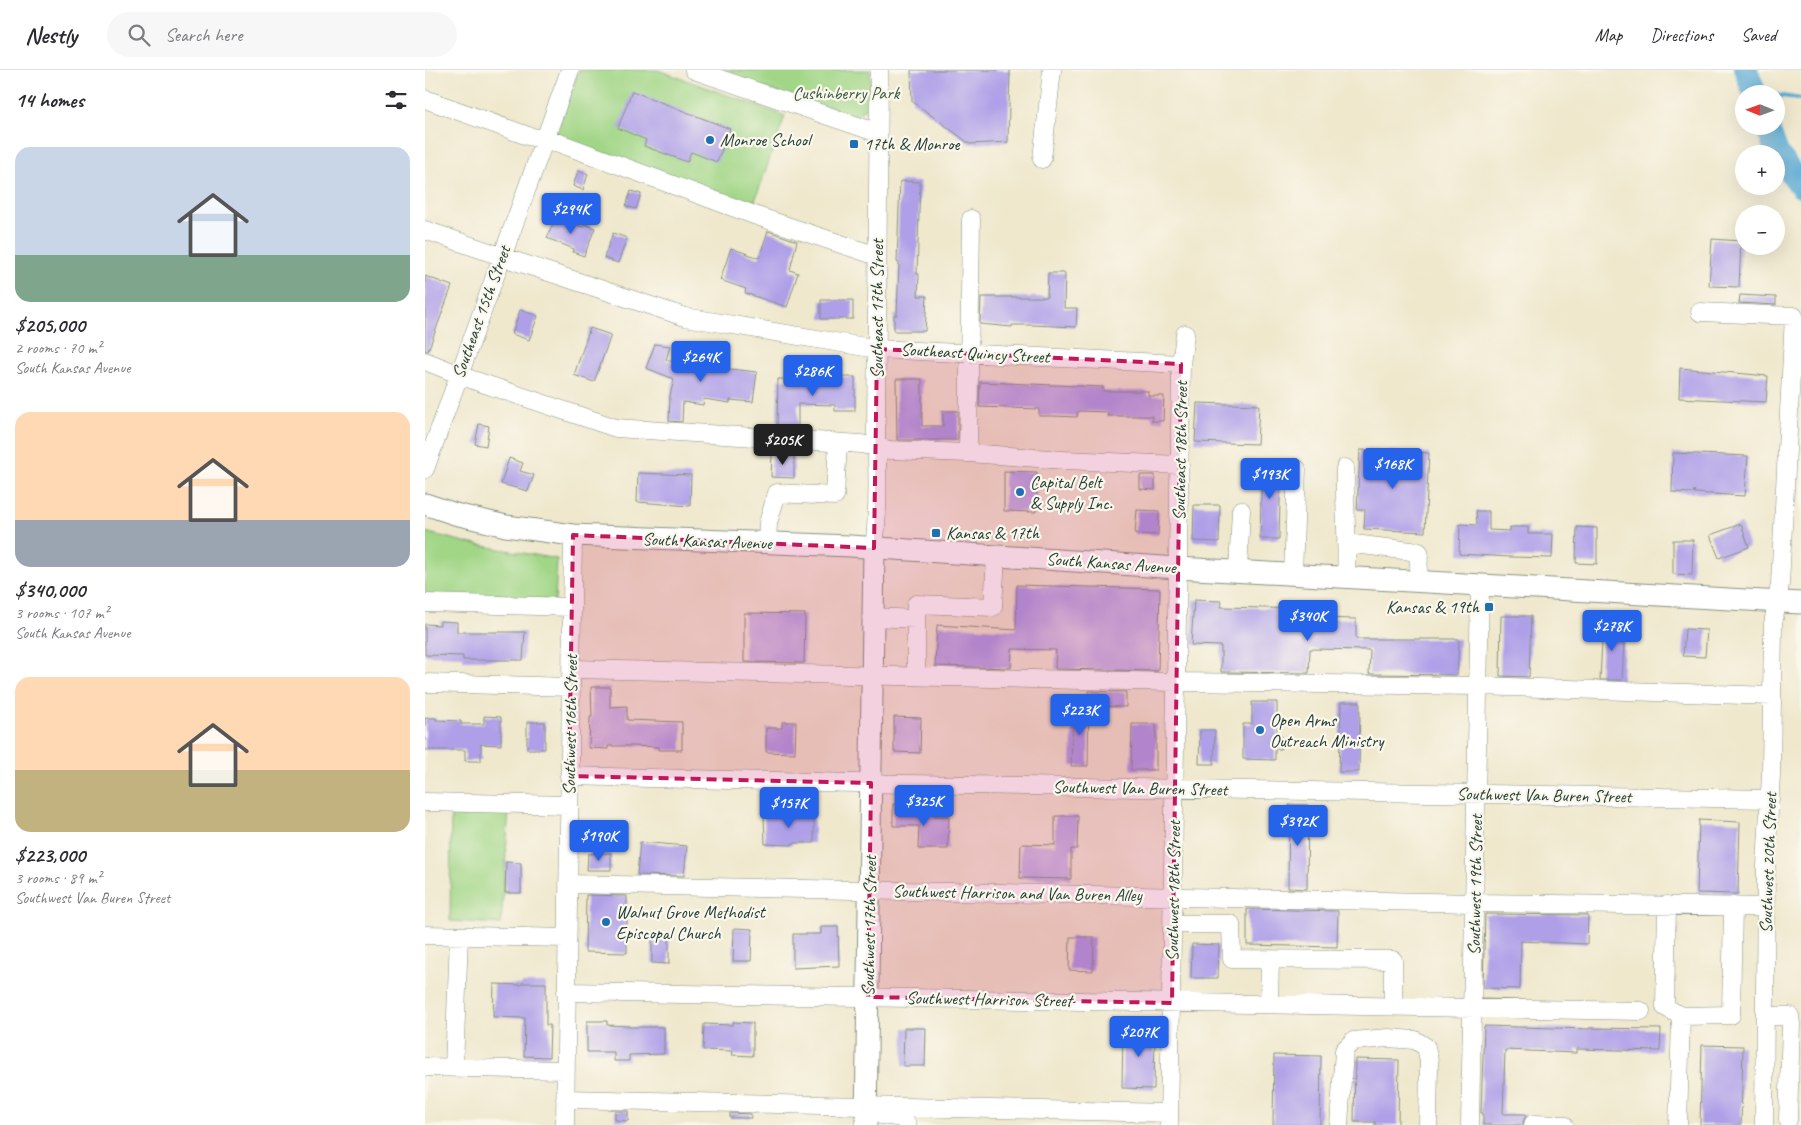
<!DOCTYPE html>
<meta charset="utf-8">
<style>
:root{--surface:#fff;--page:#f7f7f7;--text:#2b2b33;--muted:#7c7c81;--line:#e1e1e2;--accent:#2563eb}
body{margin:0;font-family:Caveat,sans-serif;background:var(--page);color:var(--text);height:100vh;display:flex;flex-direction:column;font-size:19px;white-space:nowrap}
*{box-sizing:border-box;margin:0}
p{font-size:16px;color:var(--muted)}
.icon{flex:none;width:28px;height:28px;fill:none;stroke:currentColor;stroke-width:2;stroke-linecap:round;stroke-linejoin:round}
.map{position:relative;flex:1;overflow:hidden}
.details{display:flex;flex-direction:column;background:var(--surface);width:425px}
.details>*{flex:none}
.needle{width:32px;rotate:271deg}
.buttons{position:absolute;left:1310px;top:15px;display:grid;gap:10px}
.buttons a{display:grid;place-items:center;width:50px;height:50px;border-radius:50%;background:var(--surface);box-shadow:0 5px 20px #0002;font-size:25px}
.price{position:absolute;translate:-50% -42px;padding:0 11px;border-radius:5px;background:var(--accent);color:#fff;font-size:16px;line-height:32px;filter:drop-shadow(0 1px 2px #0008)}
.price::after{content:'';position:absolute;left:50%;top:30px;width:15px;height:11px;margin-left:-8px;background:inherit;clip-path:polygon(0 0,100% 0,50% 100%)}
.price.active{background:#222;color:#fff}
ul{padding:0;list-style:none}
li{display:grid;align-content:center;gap:10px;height:265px;padding:0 15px}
li span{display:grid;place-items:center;height:155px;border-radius:15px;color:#555}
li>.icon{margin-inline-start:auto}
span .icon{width:90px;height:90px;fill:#fffc;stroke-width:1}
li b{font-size:21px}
h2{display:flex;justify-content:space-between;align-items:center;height:60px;padding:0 15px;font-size:21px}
header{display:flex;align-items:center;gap:30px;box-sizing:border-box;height:70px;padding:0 25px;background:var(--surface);border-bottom:1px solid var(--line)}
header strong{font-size:24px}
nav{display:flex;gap:28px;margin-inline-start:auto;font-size:18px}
.search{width:350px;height:45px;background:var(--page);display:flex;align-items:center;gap:12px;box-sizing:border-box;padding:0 18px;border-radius:28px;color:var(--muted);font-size:19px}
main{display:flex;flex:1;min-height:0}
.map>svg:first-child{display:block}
</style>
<header>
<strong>Nestly</strong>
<div class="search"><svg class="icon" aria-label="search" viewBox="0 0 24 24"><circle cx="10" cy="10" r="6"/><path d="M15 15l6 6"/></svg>Search here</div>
<nav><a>Map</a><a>Directions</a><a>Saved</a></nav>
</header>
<main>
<section class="details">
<h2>14 homes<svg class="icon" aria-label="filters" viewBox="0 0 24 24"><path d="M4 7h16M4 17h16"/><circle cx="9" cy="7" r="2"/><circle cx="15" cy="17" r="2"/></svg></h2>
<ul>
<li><span style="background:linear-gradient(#c9d6e8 70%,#7fa58c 0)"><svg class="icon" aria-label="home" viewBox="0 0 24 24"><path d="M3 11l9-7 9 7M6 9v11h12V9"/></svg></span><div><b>$205,000</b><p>2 rooms · 70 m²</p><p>South Kansas Avenue</p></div></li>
<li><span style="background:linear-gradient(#ffd9b3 70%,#9aa5b1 0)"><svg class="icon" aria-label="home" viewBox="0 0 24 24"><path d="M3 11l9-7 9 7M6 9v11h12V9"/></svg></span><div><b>$340,000</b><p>3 rooms · 107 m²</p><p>South Kansas Avenue</p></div></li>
<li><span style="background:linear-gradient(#ffd9b3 60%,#c2b280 0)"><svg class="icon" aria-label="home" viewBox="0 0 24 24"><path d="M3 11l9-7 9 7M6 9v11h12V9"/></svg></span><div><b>$223,000</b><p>3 rooms · 89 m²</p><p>Southwest Van Buren Street</p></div></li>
</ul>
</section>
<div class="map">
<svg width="1376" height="1055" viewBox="0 0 1376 1055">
<rect width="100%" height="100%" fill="#fbf7ec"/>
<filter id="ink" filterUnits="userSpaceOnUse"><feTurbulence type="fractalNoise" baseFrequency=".02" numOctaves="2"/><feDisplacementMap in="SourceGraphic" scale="10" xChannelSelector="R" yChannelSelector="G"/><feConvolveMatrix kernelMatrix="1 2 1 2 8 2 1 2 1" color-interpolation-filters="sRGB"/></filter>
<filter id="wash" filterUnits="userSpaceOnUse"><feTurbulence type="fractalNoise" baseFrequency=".0096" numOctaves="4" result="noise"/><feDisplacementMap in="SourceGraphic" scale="20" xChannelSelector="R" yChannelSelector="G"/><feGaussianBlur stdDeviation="1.12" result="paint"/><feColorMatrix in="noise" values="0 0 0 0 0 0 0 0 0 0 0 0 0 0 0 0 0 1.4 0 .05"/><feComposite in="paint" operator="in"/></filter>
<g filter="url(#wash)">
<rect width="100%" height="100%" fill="#efe8cd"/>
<!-- green -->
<path fill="#a1d686" stroke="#608a5d" d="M 154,0 L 233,0 L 360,46 L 327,139 L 130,67 Z
M 288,0 L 445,0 C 445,21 450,41 424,47 Z
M 0,462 L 47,474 L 132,489 L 130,531 L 0,527 Z
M 26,738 L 84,740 L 76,854 L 25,851 Z"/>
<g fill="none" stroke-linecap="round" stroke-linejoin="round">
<!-- stream -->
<path stroke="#5aabd5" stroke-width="4" d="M 1329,21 L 1346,24
M 1351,25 L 1376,29"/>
<!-- river -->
<path stroke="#5aabd5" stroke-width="24" d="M 1321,0 L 1330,24
M 1342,56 L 1352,83 L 1376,116"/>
</g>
<g id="blocks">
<!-- building -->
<path fill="#ae9fe8" d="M 486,0 L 585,0 L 583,72 L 545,74 L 487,31 Z
M 207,21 L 305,59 L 292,92 L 266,82 L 262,92 L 219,76 L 221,70 L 193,58 Z
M 153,101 L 163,104 L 158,120 L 148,116 Z
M 475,111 L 495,112 L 492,204 L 494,204 L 493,226 L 502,226 L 500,261 L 469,261 L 469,245 L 472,245 L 473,218 L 474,193 L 472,192 Z
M 206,121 L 216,124 L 211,139 L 201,136 Z
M 131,146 L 158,157 L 159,154 L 170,158 L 159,186 L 148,182 L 149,179 L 122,168 Z
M 343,161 L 372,171 L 365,200 L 373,203 L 362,237 L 320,223 L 321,219 L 295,210 L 306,178 L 334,188 Z
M 188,163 L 202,168 L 193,193 L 179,188 Z
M 1287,169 L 1316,171 L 1314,217 L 1284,216 Z
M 623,203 L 640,203 L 639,238 L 652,238 L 651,257 L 607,255 L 587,255 L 587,257 L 555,254 L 556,227 L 622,227 Z
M 0,206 L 27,216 L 3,281 L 0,281 Z
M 1315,225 L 1351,227 L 1351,235 L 1314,233 Z
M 396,230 L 428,230 L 428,249 L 396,249 Z
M 95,240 L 113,246 L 104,270 L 87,264 Z
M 165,258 L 186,265 L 169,312 L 149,305 Z
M 230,274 L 245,276 L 241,290 L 269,297 L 270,295 L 332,302 L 328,332 L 305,330 L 305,333 L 279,329 L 278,335 L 258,332 L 257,352 L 244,351 L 245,326 L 249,309 L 221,298 Z
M 1255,298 L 1343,306 L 1341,332 L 1254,328 Z
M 410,307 L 430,307 L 430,341 L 410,341 L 410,335 L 373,334 L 373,359 L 352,358 L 353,309 L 410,310 Z
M 471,309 L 497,309 L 497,356 L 518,356 L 518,341 L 533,341 L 533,370 L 472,370 Z
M 555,312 L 678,317 L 678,321 L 723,321 L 723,326 L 739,326 L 738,351 L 727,351 L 727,346 L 682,346 L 683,342 L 653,341 L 652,347 L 626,346 L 614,346 L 614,339 L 554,337 Z
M 772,333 L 834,335 L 832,374 L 770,372 Z
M 54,354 L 64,356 L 61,376 L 50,374 Z
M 935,380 L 1004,383 L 1000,462 L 939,459 L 940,440 L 932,440 Z
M 1248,383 L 1323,386 L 1320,426 L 1270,423 L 1269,420 L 1269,423 L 1247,422 Z
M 347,384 L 369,384 L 369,408 L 346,407 Z
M 84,388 L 98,393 L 95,401 L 109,405 L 103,421 L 76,414 Z
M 837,391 L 856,392 L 854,469 L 835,469 Z
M 579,401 L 612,402 L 611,442 L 579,441 Z
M 213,403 L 266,405 L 265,436 L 212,432 Z
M 715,405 L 730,405 L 730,420 L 715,419 Z
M 769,435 L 795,435 L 794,472 L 768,471 Z
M 712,440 L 734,441 L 733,465 L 710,464 Z
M 1051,441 L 1064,441 L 1064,460 L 1085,461 L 1085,457 L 1103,457 L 1103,464 L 1128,464 L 1127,488 L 1085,487 L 1034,484 L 1035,454 L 1052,455 Z
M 1316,454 L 1324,477 L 1294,488 L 1285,465 Z
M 1152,457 L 1172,458 L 1172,494 L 1151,493 Z
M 1248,470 L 1268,470 L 1267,505 L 1248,504 Z
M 592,515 L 735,519 L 733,601 L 630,599 L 631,580 L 587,579 L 586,598 L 510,596 L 512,555 L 591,560 Z
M 769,530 L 797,531 L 796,537 L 886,539 L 886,548 L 931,549 L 931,569 L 1034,569 L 1032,605 L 944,604 L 945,580 L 885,579 L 884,603 L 796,602 L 796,576 L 766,575 Z
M 319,543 L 380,544 L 379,593 L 319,592 Z
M 1076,546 L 1106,546 L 1104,607 L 1075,606 Z
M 15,551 L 32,552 L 32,562 L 100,562 L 98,590 L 38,590 L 38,586 L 0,585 L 0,554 L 15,555 Z
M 1178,553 L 1200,554 L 1197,610 L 1175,610 Z
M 1260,559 L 1282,560 L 1280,587 L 1258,586 Z
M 166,617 L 185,617 L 185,637 L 202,636 L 202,650 L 257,652 L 257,680 L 234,680 L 234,677 L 207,676 L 183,676 L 183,679 L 164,678 L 165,647 L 167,647 Z
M 664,621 L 701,622 L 701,637 L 664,636 Z
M 827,632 L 852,632 L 852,665 L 856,665 L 856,679 L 850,679 L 850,690 L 818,689 L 818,654 L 827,654 Z
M 916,632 L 935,632 L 934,702 L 914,702 Z
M 648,636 L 664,636 L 663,696 L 646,696 Z
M 59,646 L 76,647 L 76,675 L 56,674 L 56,691 L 40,691 L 40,680 L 0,680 L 0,648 L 11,648 L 11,650 L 36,651 L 36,654 L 59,654 Z
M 469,647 L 496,648 L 495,683 L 469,682 Z
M 102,652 L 120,652 L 120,679 L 102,679 Z
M 357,652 L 371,652 L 370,683 L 341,682 L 341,658 L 357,658 Z
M 707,654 L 731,654 L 731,700 L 706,700 Z
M 775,660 L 790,660 L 789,694 L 774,694 Z
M 468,734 L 484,735 L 484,743 L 508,743 L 508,746 L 524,746 L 523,779 L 493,779 L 494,756 L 468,756 Z
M 864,735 L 883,735 L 882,819 L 863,818 Z
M 355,745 L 389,745 L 389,773 L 367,773 L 367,775 L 340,774 L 339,746 Z
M 630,746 L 653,746 L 652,779 L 646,779 L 646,809 L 595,808 L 596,774 L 630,775 Z
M 1274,750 L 1315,752 L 1313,824 L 1272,823 Z
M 215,772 L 262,776 L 259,806 L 212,805 Z
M 186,783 L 186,800 L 162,800 L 163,784 Z
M 81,792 L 96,793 L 96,823 L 80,823 Z
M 161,825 L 202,826 L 202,883 L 160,882 Z
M 822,839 L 913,841 L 912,877 L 822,875 Z
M 1060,844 L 1163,845 L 1162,874 L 1096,871 L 1095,919 L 1058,918 Z
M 396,857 L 413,857 L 414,896 L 368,898 L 368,864 L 396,864 Z
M 309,858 L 327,859 L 326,891 L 308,891 Z
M 227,863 L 244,864 L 244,894 L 227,893 Z
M 645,867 L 669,867 L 668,901 L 644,900 Z
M 767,874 L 794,875 L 793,908 L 766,908 Z
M 97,913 L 121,913 L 121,955 L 125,955 L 124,987 L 99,986 L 100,948 L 68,947 L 69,914 L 97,915 Z
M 162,951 L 182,951 L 182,955 L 204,956 L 204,957 L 239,957 L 239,984 L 204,985 L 204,991 L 189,991 L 189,982 L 162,982 Z
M 308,952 L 328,953 L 328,986 L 307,985 L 308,981 L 278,980 L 279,954 L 308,955 Z
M 1059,956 L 1164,959 L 1164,958 L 1236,959 L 1235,981 L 1151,979 L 1151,983 L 1080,980 L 1078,1044 L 1101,1044 L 1101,1046 L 1099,1049 L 1098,1055 L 1058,1055 L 1058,1043 L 1056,1043 Z
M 479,958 L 501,958 L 500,996 L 478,996 Z
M 698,958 L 730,958 L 729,1019 L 697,1018 Z
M 1277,975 L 1318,976 L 1316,1055 L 1275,1055 Z
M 849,985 L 896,986 L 895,1055 L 848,1055 Z
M 930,989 L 974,990 L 973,1055 L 950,1055 L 950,1052 L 929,1052 Z
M 190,1041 L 203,1041 L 203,1051 L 190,1050 Z
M 305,1043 L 326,1044 L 326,1048 L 305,1048 Z"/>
</g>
</g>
<g filter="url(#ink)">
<use href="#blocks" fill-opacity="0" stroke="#879280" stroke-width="1"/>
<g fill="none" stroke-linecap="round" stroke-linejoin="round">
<!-- minor casing -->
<g stroke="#879280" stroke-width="19">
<path id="minor" d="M 269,0 L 453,63
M 0,29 L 103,66 L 134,73 L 332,146 L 452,186
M 617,89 L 627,0
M 0,160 L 90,191 L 260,247 L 452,279 L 756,294
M 1275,242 L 1369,246 L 1355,514 L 1348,554 L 1346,704 L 1341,796 L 1339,1055
M 0,291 L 48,310 L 191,358 L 436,374 L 465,380 L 543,383 L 639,390 L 755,395
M 543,383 L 546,149
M 920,398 C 919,435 923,471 921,508
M 0,399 L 145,0
M 342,473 L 343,453 L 352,423 L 410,426 L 413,373
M 921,473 L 994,482 L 993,512
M 449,478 C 454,439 453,401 451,362 L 454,0
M 813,501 L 816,440
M 868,504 L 872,399
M 0,533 L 147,537
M 448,547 L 491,549
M 146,599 L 750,612 L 1053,616 L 1347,626
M 491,606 L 491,534 L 568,537 L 571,486
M 0,613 L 146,617
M 144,706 L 430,713 L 1345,729
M 0,732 L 144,735
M 143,814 L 1049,833 L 1341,837
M 1242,835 L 1240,937 L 1256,946 L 1253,1055
M 747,854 L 806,854 L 807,889 L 968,890 L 968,935
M 0,865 L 142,868
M 141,922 L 1216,941
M 844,934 L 845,889
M 1256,946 L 1306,945 L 1308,836
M 1340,946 L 1365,946 L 1366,954 L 1363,1050
M 0,997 L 140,1000
M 29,998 L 34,866
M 140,1029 L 744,1043
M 456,1045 L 478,1048 L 482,1055
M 1108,1054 L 1139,1055
M 140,1055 L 148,465
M 744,1055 L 756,294 L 760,264
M 914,1055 L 919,980 L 928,971 L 963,968 L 990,970 L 1001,977 L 1004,991 L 1003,1055
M 1045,1055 L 1055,516"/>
</g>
<!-- major casing -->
<g stroke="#879280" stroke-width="23">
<path id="major" d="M 0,434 L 30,444 L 81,456 L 148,465 L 425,476 L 753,498 L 1376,533
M 441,1055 L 449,478"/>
</g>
<!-- minor -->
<use href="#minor" stroke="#fff" stroke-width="18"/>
<!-- major -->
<use href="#major" stroke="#fff" stroke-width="21"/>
</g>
</g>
<!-- marked area -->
<path fill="#c2185b" fill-opacity="0.2" stroke="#c2185b" stroke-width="4" stroke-dasharray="10 6" stroke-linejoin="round" d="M 452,279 L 756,294 L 747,933 L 443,927 L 446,713 L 144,706 L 148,465 L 449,478 Z"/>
<!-- markers -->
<g fill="#1f6fb2" stroke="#fbf7ec" stroke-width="2">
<circle cx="285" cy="70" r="5"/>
<rect x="424" y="69" width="10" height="10" rx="2.5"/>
<circle cx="595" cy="422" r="5"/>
<rect x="506" y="458" width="10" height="10" rx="2.5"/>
<rect x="1059" y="532" width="10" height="10" rx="2.5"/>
<circle cx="835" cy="660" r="5"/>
<circle cx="181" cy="852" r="5"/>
</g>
<g text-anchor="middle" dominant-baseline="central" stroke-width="4.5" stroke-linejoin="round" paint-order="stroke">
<!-- park labels -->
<g font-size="18" fill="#395c44" stroke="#fbf7ec">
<text x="421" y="23">Cushinberry Park</text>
</g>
<!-- poi labels -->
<g font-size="18" fill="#1f3d34" stroke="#fbf7ec" text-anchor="start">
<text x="295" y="70">Monroe School</text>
<text x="439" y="74">17th &amp; Monroe</text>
<text x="605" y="412">Capital Belt<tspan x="605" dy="21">&amp; Supply Inc.</tspan></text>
<text x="521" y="463">Kansas &amp; 17th</text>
<text x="1054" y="537" text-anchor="end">Kansas &amp; 19th</text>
<text x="845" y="650">Open Arms<tspan x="845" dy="21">Outreach Ministry</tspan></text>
<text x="191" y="842">Walnut Grove Methodist<tspan x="191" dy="21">Episcopal Church</tspan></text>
</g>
<!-- street labels -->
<g font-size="18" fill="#1f3d34" stroke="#fbf7ec">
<text transform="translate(452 239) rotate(-90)">Southeast 17th Street</text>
<text transform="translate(56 242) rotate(-70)">Southeast 15th Street</text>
<text transform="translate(550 283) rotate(3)">Southeast Quincy Street</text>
<text transform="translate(755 381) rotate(-89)">Southeast 18th Street</text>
<text transform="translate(282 471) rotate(2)">South Kansas Avenue</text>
<text transform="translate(686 493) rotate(4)">South Kansas Avenue</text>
<text transform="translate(145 655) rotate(-89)">Southwest 16th Street</text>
<text transform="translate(715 718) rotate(1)">Southwest Van Buren Street</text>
<text transform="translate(1119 725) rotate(1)">Southwest Van Buren Street</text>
<text transform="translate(1343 793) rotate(-88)">Southwest 20th Street</text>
<text transform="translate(1050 815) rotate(-89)">Southwest 19th Street</text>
<text transform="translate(748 821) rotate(-89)">Southwest 18th Street</text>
<text transform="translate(592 823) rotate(1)">Southwest Harrison and Van Buren Alley</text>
<text transform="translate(444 856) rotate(-89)">Southwest 17th Street</text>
<text transform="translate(564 929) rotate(1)">Southwest Harrison Street</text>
</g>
</g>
</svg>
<div class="buttons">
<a><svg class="needle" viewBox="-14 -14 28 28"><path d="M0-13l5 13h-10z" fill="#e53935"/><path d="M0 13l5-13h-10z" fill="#7c7c81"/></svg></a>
<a>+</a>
<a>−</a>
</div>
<b class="price" style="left:146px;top:165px">$294K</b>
<b class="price" style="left:276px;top:313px">$264K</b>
<b class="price" style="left:388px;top:327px">$286K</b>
<b class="price active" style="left:358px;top:396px">$205K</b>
<b class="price" style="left:968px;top:420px">$168K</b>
<b class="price" style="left:845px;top:430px">$193K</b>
<b class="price" style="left:883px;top:572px">$340K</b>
<b class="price" style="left:1187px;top:582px">$278K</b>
<b class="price" style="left:655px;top:666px">$223K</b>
<b class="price" style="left:499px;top:757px">$325K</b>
<b class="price" style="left:364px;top:759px">$157K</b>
<b class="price" style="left:873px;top:777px">$392K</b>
<b class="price" style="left:174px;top:792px">$190K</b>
<b class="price" style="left:714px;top:988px">$207K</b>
</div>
</main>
